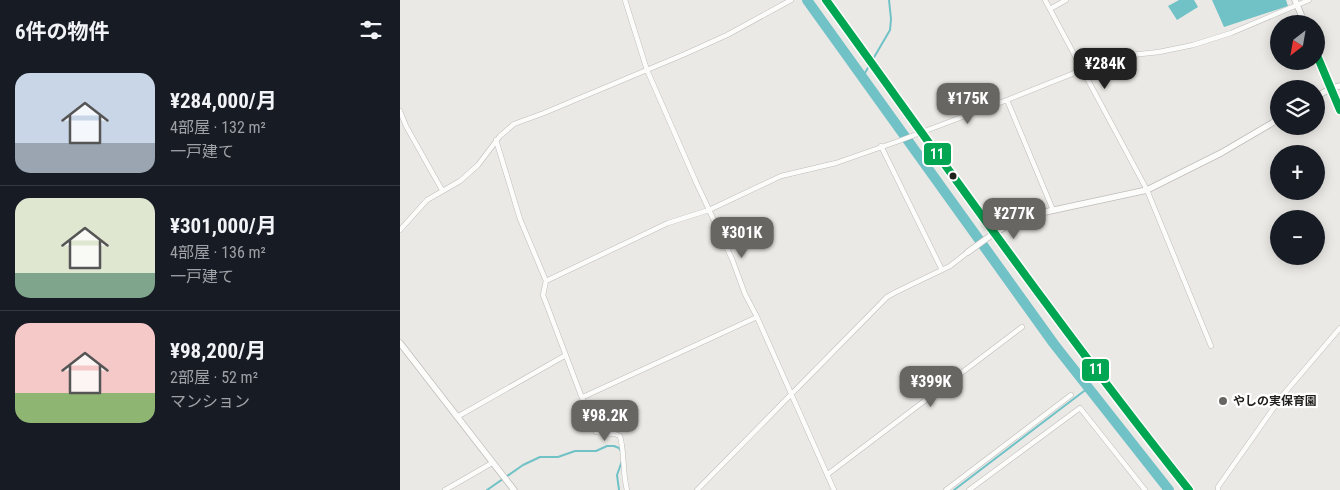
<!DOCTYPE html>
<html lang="ja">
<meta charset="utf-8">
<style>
:root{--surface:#171b24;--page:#242831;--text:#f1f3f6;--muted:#9ea1a6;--line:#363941;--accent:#686663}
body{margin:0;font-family:"Roboto Condensed","Noto Sans JP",sans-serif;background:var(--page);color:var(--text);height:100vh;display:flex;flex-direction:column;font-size:19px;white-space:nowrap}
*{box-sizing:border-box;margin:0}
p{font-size:16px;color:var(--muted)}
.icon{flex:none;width:28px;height:28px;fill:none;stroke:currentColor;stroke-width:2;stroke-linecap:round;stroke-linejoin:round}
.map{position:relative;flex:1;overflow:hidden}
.details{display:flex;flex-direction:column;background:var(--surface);width:400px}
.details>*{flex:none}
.needle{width:32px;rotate:211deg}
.buttons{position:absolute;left:870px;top:15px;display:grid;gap:10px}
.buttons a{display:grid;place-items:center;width:55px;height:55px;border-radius:50%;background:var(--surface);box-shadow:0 2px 12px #0003;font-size:25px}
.price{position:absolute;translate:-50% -42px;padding:0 11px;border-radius:10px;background:var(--accent);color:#fff;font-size:16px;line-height:32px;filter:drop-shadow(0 1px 2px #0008)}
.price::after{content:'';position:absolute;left:50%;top:30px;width:15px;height:11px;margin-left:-8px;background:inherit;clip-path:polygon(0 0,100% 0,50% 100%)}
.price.active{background:#222;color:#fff}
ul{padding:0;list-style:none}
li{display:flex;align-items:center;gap:15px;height:125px;padding:0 15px}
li+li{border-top:1px solid var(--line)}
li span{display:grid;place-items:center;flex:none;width:140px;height:100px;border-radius:15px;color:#555}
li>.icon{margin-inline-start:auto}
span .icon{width:60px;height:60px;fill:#fffc;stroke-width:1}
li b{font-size:21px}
h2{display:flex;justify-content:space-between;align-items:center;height:60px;padding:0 15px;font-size:21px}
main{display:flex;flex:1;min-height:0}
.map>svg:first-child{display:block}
</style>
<main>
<section class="details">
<h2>6件の物件<svg class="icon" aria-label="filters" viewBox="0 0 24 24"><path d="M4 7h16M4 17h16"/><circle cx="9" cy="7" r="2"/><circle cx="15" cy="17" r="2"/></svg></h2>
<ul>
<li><span style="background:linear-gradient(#c9d6e8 70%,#9aa5b1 0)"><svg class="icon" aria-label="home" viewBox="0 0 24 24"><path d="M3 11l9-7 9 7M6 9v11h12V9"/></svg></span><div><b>¥284,000/月</b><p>4部屋 · 132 m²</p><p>一戸建て</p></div></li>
<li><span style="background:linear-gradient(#dfe7d0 75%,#7fa58c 0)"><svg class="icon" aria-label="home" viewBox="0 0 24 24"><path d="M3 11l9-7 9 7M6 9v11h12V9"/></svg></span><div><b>¥301,000/月</b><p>4部屋 · 136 m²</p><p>一戸建て</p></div></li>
<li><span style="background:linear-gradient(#f6c9c9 70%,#8fb573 0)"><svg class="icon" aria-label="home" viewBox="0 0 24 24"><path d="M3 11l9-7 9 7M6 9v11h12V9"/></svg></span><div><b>¥98,200/月</b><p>2部屋 · 52 m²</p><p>マンション</p></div></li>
</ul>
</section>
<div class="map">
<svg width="940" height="490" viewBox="0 0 940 490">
<rect width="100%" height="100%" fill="#ebe9e5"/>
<!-- water -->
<path fill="#70c2c7" d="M 779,0 L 794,0 L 798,7 L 777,20 L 768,6 Z
M 812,0 L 886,0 L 888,6 L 824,27 Z"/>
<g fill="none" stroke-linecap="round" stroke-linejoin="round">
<!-- stream -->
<path stroke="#70c2c7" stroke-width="2" d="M 462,78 L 490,30 L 491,19 L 489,0
M 87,490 L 123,465 L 140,457 L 158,457 L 175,451 L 196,451 L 207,446 L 214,446 L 219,448 L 222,453
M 219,490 L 217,475 L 222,461
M 554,490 L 688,388"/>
<!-- river -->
<path stroke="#70c2c7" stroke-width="10" d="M 407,0 L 654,344 L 769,490"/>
<!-- minor casing -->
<g stroke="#bebdba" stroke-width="5.5">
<path id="minor" d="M 225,0 L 247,70 L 296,182 L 332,259 L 345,294 L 357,317 L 434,490
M 645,0 L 747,190 L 811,346
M 650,9 L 666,0
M 607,100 L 653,210
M 0,111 L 6,126 L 42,190
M 96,140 L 120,219 L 146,281 L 143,295 L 193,427 L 196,432 L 215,434 L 220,436 C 225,454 222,471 227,490
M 481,146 L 542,270
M 0,230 L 27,200 L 60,181 L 78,165 L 100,136 L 114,124 L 144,113 L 285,54 L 327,35 L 391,0
M 146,281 L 268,223 L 309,210 L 381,176 L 436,163 L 496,142 L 607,100 L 702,62 L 722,56 L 759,52 L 793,45 L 831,33 L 909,0
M 183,397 L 357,317
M 57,417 L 166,355
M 428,474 L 622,327
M 45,490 L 92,463
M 297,490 L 487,297 L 496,292 L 550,266 L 568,252
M 546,490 L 671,395
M 569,490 L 680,408 L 745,490
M 818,490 L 818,487 L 882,396 L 940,328"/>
</g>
<!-- tertiary casing -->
<g stroke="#bebdba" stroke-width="7">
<path id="tertiary" d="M 426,0 L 595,233 L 750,441 L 789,490
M 895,0 L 905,24
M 916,52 L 940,110
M 916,97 L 931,88 L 940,86
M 595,233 L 622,217 L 747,190 L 821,153 L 879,119
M 568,252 L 590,236
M 0,343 L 114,490"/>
</g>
<!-- minor -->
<use href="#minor" stroke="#fcfcfb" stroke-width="4.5"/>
<!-- tertiary -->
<use href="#tertiary" stroke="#fcfcfb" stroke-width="5.5"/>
<!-- bus-1 casing -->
<g stroke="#fff" stroke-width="11">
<path id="bus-1" d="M 426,0 C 545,164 662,331 789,490
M 916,53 L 940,110"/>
</g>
<!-- bus-1 -->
<use href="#bus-1" stroke="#00a651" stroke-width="8"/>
</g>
<!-- markers -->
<circle fill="#21201d" stroke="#fff" stroke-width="2" cx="553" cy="176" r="4.5"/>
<circle fill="#686663" stroke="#fff" stroke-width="2" cx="823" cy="401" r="5"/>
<g text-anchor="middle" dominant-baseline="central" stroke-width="4.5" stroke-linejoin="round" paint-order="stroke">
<!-- poi labels -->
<g font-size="12" font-weight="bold" fill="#21201d" stroke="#fff" text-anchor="start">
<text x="833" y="401">やしの実保育園</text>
</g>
</g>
<g stroke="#fff" stroke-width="2">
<rect x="523" y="142" width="29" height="24" rx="5" fill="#00a651"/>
<rect x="681" y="358" width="29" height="24" rx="5" fill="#00a651"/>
</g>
<g font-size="14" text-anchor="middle" font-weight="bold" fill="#fff">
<text x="537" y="159">11</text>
<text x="696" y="374">11</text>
</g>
</svg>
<div class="buttons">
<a><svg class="needle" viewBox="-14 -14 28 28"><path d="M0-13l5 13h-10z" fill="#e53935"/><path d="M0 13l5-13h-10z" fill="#9ea1a6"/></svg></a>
<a><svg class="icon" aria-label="layers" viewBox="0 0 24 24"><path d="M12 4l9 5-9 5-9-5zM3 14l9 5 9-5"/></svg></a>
<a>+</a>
<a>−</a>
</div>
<b class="price active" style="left:705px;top:90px">¥284K</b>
<b class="price" style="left:568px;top:125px">¥175K</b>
<b class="price" style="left:614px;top:240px">¥277K</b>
<b class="price" style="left:342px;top:259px">¥301K</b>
<b class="price" style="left:531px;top:408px">¥399K</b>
<b class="price" style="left:205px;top:442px">¥98.2K</b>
</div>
</main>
